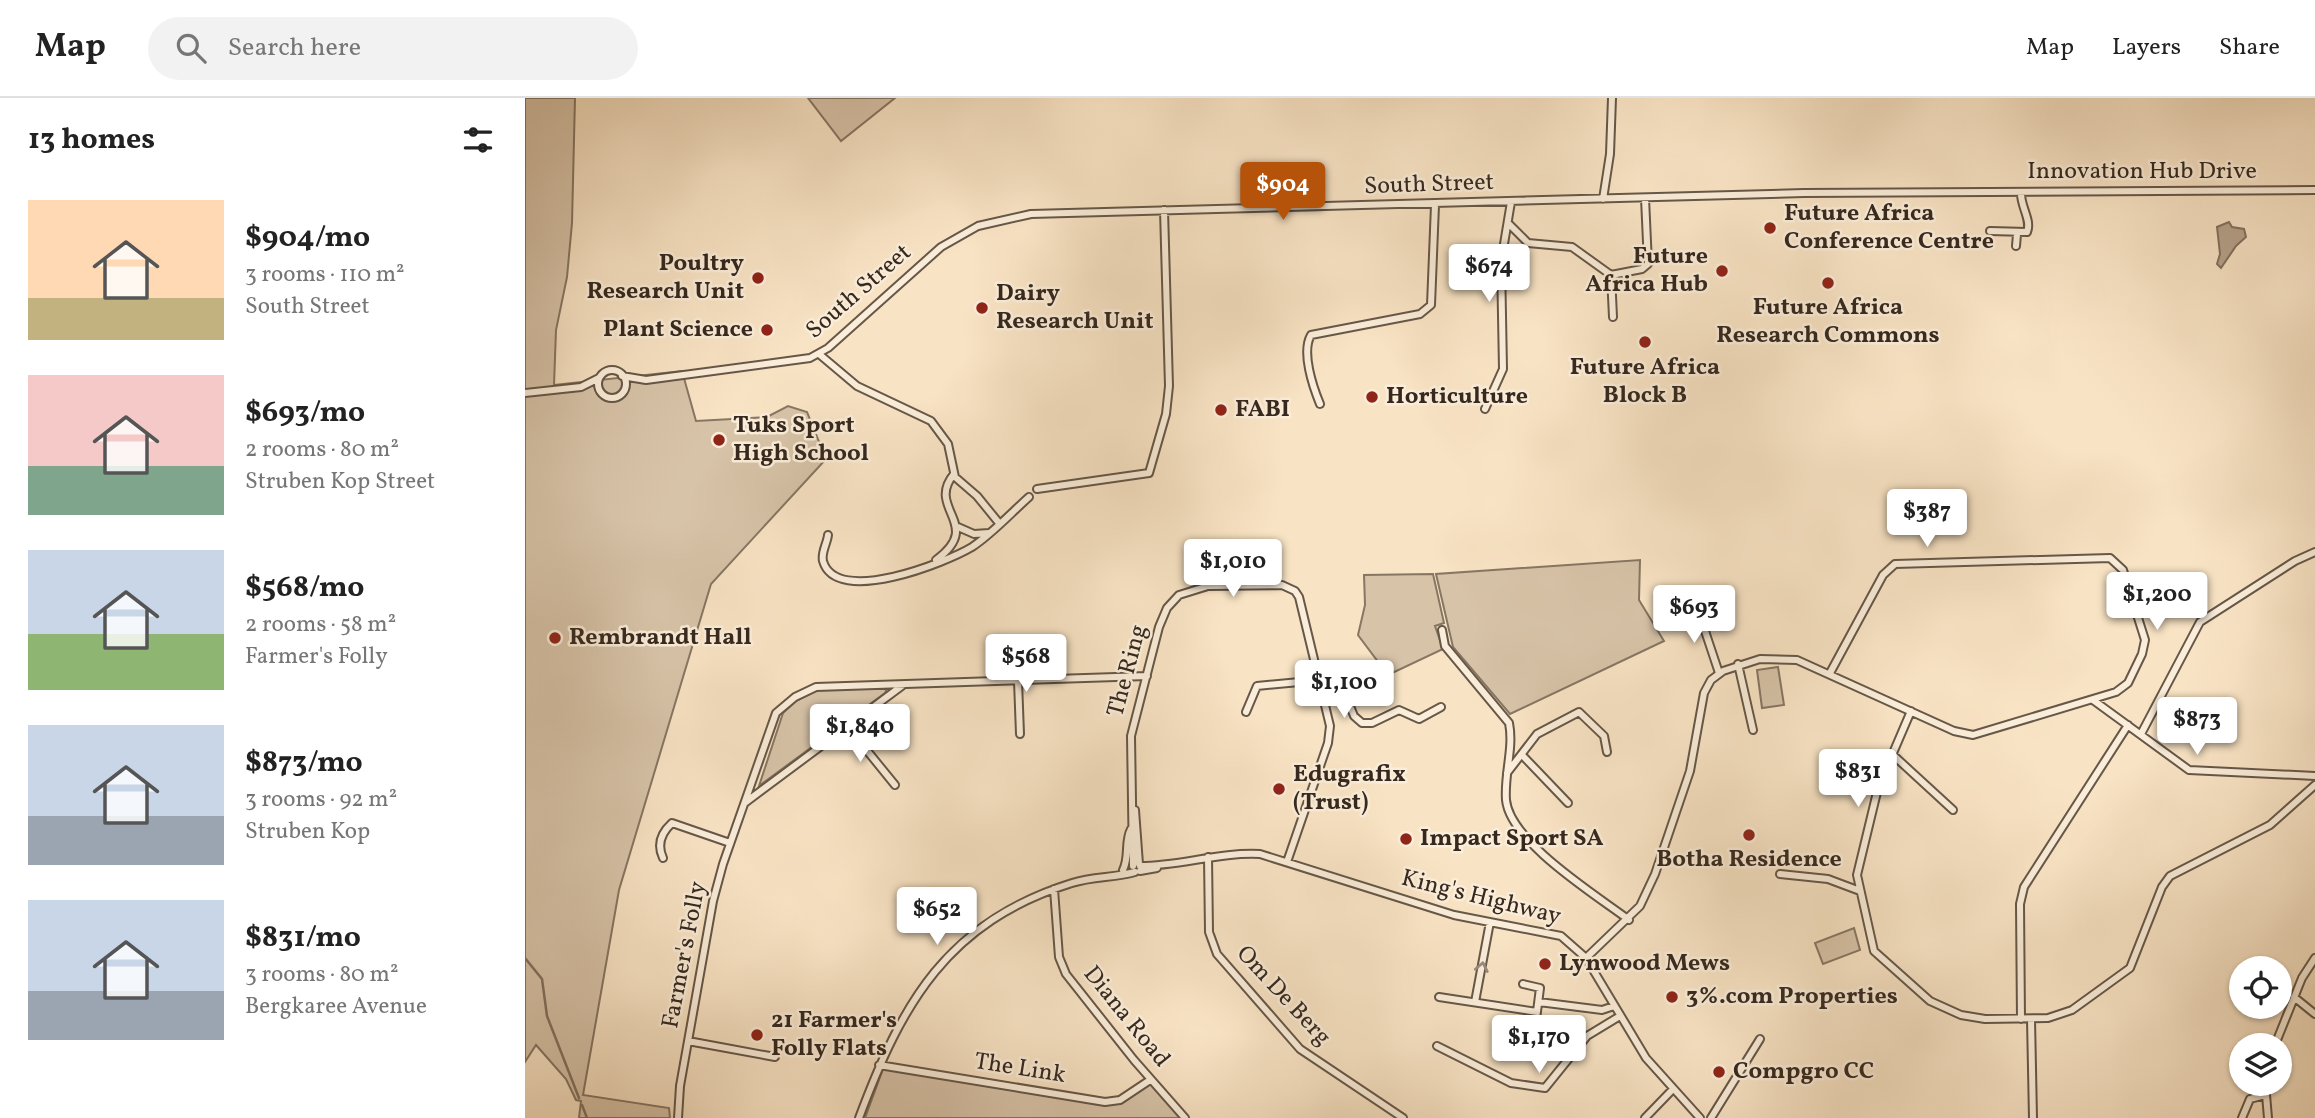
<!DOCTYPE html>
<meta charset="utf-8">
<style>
:root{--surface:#fff;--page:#f2f2f2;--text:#222;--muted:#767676;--line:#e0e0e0;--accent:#b45309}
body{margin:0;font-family:Vollkorn,serif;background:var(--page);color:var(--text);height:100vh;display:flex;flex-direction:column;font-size:26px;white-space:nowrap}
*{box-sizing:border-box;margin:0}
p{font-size:23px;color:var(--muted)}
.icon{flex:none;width:38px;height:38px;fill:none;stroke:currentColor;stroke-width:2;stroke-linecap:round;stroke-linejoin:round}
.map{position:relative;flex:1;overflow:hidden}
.details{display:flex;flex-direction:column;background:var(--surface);width:525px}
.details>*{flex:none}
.controls{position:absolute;left:1704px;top:858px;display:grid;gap:14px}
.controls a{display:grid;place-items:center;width:63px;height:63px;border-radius:50%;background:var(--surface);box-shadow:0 2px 5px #0004;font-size:35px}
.price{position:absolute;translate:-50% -60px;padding:0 16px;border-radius:7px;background:#fff;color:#222;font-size:23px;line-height:46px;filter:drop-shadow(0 2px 4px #0008)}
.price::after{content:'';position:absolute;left:50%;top:42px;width:21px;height:16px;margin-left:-10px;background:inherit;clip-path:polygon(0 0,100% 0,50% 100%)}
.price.current{background:var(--accent);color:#fff}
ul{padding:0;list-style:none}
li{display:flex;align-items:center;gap:21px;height:175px;padding:0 28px}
li span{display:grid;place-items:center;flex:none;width:196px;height:140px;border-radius:0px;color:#555}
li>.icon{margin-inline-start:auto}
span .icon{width:84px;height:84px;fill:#fffc;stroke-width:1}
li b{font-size:30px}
h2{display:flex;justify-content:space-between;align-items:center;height:84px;padding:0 28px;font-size:30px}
header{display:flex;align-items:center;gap:42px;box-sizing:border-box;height:98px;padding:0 35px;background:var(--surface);border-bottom:2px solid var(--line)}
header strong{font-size:33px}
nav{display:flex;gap:38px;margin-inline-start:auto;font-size:24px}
.search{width:490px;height:63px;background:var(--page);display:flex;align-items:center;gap:18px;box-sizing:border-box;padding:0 24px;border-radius:38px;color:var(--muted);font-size:26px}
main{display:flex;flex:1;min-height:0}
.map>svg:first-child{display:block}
</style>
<header>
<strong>Map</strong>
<div class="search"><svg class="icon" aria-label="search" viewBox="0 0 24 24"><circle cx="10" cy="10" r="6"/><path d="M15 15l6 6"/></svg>Search here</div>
<nav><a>Map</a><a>Layers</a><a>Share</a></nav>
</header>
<main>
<section class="details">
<h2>13 homes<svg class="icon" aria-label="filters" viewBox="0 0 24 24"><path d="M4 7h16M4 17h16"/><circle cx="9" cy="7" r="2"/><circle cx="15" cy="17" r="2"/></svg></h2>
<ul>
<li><span style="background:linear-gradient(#ffd9b3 70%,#c2b280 0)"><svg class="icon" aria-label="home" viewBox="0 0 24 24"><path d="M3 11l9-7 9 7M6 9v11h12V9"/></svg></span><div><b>$904/mo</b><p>3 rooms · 110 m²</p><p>South Street</p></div></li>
<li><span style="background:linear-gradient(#f6c9c9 65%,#7fa58c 0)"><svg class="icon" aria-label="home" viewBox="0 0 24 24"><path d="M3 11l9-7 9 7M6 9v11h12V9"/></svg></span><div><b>$693/mo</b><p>2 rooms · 80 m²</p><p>Struben Kop Street</p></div></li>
<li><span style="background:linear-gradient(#c9d6e8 60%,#8fb573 0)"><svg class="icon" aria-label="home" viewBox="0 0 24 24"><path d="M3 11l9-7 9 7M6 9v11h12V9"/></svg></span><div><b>$568/mo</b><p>2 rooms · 58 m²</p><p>Farmer's Folly</p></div></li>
<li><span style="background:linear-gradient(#c9d6e8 65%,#9aa5b1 0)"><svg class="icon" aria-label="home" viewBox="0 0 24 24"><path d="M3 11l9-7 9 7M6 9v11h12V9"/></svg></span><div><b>$873/mo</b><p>3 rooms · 92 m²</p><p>Struben Kop</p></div></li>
<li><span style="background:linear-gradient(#c9d6e8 65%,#9aa5b1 0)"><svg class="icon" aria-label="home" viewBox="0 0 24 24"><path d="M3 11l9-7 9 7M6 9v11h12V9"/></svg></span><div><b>$831/mo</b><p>3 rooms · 80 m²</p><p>Bergkaree Avenue</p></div></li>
</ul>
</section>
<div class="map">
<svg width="1790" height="1020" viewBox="0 0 1790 1020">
<rect width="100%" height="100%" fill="#f8e3c4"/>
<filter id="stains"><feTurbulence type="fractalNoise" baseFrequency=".00286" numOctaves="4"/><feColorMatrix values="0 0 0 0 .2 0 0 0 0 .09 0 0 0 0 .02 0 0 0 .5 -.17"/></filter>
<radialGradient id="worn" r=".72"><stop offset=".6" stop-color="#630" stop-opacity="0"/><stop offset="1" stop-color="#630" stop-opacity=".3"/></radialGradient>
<!-- green -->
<path fill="#d7c3a8" stroke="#867663" stroke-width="2" d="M 0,0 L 50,0 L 47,125 L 42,179 L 31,232 L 29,287 L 157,273 L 171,323 L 242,319 L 263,308 L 282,314 L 301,361 L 186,486 L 94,792 L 58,997 L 144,1010 L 145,1020 L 54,1020 L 56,1003 L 51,1002 L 41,981 L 11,947 L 0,964 Z
M 283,0 L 370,0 L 316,43 Z
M 1115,462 L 1114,502 L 1139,543 L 985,616 L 928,549 L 911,476 Z
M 908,476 L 919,525 L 910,528 L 918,551 L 863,577 L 833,537 L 840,507 L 839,477 Z
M 1253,569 L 1259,607 L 1237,610 L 1232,572 Z
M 362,590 L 360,595 L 234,688 L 258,615 L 271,603 L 292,592 Z
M 1329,830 L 1335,852 L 1298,866 L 1290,845 Z
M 358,971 L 590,1003 L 625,982 L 662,1020 L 340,1020 Z"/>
<!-- water -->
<path fill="#b6a38c" stroke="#837260" stroke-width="2" d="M 1704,124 L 1707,129 L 1719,131 L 1721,139 L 1711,148 L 1696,170 L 1692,166 L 1695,156 L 1692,129 Z"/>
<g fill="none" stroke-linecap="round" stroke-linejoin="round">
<!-- stream -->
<path stroke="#837260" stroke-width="2.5" d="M 0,860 L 17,881 L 22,918 L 54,1000
M 57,1007 L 62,1020"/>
<!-- street casing -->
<g stroke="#665748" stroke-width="10">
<path id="street" d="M 1078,101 L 1085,56 L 1087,0
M 984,126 L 1003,145 L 1047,149 L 1086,177
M 1465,133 L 1502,134 C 1507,122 1495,108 1496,94
M 1491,148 L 1492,136
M 1088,219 L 1086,177 L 1117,171 L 1123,166 L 1120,100
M 294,256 L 332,288 L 406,323 L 423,346 L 430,379 L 452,398 L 474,425
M73 286a14 14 0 1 1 28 0a14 14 0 1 1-28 0Z
M 97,278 L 121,282 L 285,260 L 303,250 L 416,149 L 453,128 L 506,116 L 1279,95 L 1790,92
M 0,295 L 56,289 L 74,280
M 795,306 C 788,289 776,254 786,237 L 895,216 L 906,207 L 910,107
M 960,311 L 978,271 L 976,164 L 986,104
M 512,391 L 624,375 L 641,316 L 644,288 L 639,112
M 433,429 L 449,436 L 464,435
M 303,437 C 302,446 296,454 298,463 C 311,509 422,464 447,449 C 467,436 486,415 504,399
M 411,462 C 460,426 400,411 429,376
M 1155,500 L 1162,499 L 1175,518 L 1194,575
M 917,532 L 920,548 L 984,625 C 989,650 979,676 981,702 C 985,744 1071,797 1104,822
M 1213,566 L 1228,632
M 493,583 L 495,636
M 1568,602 L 1664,672 L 1790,678
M 1386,613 L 1353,690 L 1332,777 L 1349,853 L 1405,903 L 1436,917 L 1460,921 L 1523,920 L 1547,912 L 1605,870 L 1637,789 L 1645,778 L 1745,727 L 1790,687
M 721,614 L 732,588 L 796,582 L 817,588 L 829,618 L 837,625 L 847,625 L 874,612 L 894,621 L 916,609
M 322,628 L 370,687
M 1616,636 L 1675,524 L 1770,463 L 1790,454
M 1367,656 L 1428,712
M 998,658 L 1043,705
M 982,675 L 1012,636 L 1054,614 L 1079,638 L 1082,654
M 221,704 L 378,587
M 610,712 L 614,766
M 683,759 L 684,834 L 692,856 L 775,951 L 878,1020
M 138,760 C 132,747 136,735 147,725 L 205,745
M 608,768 L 606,638 L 634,529 L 642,510 L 654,497 L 683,488 L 757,487 L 770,493 L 774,499 L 805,628 L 803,645 L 762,764
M 615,768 C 656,768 694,754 735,756 L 929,817 L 1036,838 L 1061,860 L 1121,960 L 1175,1020
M 598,772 C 605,758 599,744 606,731
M 615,773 L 632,770
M 1255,776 L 1303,781 L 1335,793
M 529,791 L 534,859 L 541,876 L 609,962 L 660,1020
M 1061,860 L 1115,808 L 1130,776 L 1165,673 L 1179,595 L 1186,582 L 1198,573 L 1235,561 L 1272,562 L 1429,633 L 1448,637 L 1591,594 L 1603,585 L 1617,556 L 1620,542 L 1598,472 L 1585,460 L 1370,466 L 1358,477 L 1305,575
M 998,886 L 1015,890 L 1010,929
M 914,899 L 1012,914
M 1769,899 L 1790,916
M 950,904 L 965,824
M 1014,904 L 1077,912 L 1089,908
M 1496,921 L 1495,806 L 1499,789 L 1603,627
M 1506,921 L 1508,1020
M 163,943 L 250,959
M 1750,947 L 1777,880 L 1790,860
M 912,948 L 986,985 L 1020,990 L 1062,938 L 1095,918
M 354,967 L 580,1004 L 595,1002 L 625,982
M 1740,985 L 1743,1020
M 153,1020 L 155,988 L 188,803 L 198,766 L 251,615 L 270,599 L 291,589 L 622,578
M 334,1020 C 377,905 422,824 547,785 C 568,778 589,780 610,774
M 1120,1020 L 1148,991
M 1186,1020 L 1235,941
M 1717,1020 L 1725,1001 L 1740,997"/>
</g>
<!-- street -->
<use href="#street" stroke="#faedd9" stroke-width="6"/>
</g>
<!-- one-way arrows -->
<defs><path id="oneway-chevron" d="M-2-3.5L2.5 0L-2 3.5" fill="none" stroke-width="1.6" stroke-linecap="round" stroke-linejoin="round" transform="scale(1.75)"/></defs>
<use stroke="#988a7c" href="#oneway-chevron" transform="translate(957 869) rotate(-79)"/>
<!-- markers -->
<g fill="#8f2418" stroke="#faedd9" stroke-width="2.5">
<circle cx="1245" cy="130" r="7"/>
<circle cx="1197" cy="173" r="7"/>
<circle cx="233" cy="180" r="7"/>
<circle cx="1303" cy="185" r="7"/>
<circle cx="457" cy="210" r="7"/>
<circle cx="242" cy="232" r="7"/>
<circle cx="1120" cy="244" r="7"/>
<circle cx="847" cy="299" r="7"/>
<circle cx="696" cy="312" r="7"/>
<circle cx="194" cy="342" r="7"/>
<circle cx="30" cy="540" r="7"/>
<circle cx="754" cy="691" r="7"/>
<circle cx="1224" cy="737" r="7"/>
<circle cx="881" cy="741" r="7"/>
<circle cx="1020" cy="866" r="7"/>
<circle cx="1147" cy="899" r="7"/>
<circle cx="232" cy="937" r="7"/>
<circle cx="1194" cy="974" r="7"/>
</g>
<g text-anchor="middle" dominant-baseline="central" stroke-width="5" stroke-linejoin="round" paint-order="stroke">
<!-- street labels -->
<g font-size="24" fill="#36281e" stroke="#faedd9">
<text x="1617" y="74">Innovation Hub Drive</text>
<text transform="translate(904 87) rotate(-2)">South Street</text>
<text transform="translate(334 194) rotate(-41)">South Street</text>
<text transform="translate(603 573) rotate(-75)">The Ring</text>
<text transform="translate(956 800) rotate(14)">King's Highway</text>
<text transform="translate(160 857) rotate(-79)">Farmer's Folly</text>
<text transform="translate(758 898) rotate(47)">Om De Berg</text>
<text transform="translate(601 919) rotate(51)">Diana Road</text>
<text transform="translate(495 971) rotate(9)">The Link</text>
</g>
<!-- poi labels -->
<g font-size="24" font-weight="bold" fill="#36281e" stroke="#faedd9" text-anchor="start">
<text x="1259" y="116">Future Africa<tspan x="1259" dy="28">Conference Centre</tspan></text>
<text x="1183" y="159" text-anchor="end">Future<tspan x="1183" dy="28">Africa Hub</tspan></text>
<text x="219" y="166" text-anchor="end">Poultry<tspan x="219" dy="28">Research Unit</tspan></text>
<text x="471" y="196">Dairy<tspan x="471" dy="28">Research Unit</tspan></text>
<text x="1303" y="210" text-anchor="middle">Future Africa<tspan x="1303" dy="28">Research Commons</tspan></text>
<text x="228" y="232" text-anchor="end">Plant Science</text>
<text x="1120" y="270" text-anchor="middle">Future Africa<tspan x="1120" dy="28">Block B</tspan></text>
<text x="861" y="299">Horticulture</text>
<text x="710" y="312">FABI</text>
<text x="208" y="328">Tuks Sport<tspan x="208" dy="28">High School</tspan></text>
<text x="44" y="540">Rembrandt Hall</text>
<text x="768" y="677">Edugrafix<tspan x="768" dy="28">(Trust)</tspan></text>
<text x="895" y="741">Impact Sport SA</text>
<text x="1224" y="762" text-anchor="middle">Botha Residence</text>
<text x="1034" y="866">Lynwood Mews</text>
<text x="1161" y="899">3%.com Properties</text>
<text x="246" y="923">21 Farmer's<tspan x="246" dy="28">Folly Flats</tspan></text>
<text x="1208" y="974">Compgro CC</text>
</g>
</g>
<rect width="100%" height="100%" filter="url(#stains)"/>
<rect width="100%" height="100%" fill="url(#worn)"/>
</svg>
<div class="controls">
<a><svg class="icon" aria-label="locate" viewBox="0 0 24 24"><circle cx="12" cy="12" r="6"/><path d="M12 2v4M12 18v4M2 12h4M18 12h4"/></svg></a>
<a><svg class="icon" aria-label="layers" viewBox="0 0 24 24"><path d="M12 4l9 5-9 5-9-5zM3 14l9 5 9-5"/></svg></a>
</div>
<b class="price current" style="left:758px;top:124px">$904</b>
<b class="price" style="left:964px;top:206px">$674</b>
<b class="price" style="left:1402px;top:451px">$387</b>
<b class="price" style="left:708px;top:501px">$1,010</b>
<b class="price" style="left:1632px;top:534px">$1,200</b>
<b class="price" style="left:1169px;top:547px">$693</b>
<b class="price" style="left:501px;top:596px">$568</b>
<b class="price" style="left:819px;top:622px">$1,100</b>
<b class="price" style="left:1672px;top:659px">$873</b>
<b class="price" style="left:335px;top:666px">$1,840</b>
<b class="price" style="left:1333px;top:711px">$831</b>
<b class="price" style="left:412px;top:849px">$652</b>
<b class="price" style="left:1014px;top:977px">$1,170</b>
</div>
</main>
